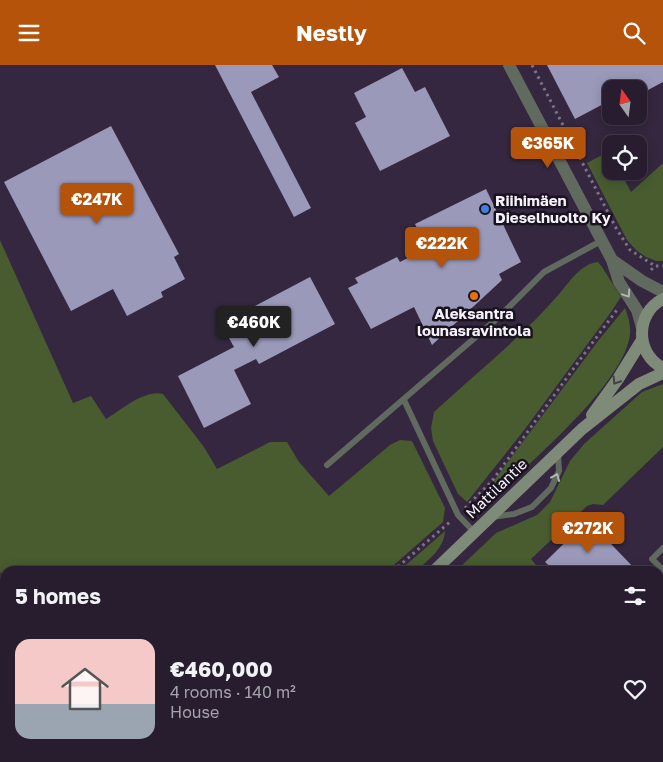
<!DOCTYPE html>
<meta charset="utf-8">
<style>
:root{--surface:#271d2f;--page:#332a3b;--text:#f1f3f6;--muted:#a4a2aa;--line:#433b4b;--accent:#b45309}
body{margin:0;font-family:"Golos Text",sans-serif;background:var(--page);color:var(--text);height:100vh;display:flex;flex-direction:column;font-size:19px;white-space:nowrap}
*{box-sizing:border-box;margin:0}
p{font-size:16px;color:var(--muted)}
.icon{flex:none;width:28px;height:28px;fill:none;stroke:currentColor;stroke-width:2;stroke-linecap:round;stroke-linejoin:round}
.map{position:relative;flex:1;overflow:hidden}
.details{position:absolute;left:0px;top:501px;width:664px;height:196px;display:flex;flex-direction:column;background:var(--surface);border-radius:15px 15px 0 0;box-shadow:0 2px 12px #0003,0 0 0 1px var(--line)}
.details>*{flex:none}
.needle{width:32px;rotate:346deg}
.fabs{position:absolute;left:602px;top:15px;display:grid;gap:10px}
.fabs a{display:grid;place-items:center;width:45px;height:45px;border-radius:10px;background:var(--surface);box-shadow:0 2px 12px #0003,0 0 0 1px var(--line);font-size:25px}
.price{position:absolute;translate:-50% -42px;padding:0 11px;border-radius:5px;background:var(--accent);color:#fff;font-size:16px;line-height:32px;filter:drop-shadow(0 1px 2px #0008)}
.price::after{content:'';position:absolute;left:50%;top:30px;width:15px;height:11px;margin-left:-8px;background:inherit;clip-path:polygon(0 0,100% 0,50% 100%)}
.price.current{background:#222;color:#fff}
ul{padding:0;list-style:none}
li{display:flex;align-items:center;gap:15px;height:125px;padding:0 15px}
li span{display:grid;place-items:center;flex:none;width:140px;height:100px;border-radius:15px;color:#555}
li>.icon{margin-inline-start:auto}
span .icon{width:60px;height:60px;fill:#fffc;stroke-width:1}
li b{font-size:21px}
h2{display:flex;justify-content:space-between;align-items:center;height:60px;padding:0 15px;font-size:21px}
header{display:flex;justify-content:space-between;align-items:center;height:65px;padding:0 15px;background:var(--accent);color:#fff;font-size:22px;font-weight:700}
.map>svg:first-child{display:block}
</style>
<header><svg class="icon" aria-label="menu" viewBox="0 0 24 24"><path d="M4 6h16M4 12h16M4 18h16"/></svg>Nestly<svg class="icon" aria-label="search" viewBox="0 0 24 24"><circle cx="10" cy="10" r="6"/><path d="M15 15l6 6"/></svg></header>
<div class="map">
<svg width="663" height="697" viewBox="0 0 663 697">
<rect width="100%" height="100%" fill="#34273f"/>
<!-- green -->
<path fill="#485c30" d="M 608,89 L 611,92 L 611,106 L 620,106 L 631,127 L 663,98 L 663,196 L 656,196 L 646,192 L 637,186 L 627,175 L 587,98 L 602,90 Z
M 0,175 L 73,338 L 91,331 L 106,354 C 121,345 145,324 163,329 L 204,382 L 217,404 L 270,377 L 287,377 L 299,397 L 329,431 L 390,380 L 400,375 L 412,376 L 445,443 L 443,457 L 387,506 L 5,506 L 5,516 L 0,507 Z
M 598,197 L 602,202 L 621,232 L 611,247 L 525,364 L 467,437 L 458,429 L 433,376 L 431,363 L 434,347 C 476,308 522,272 560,228 C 569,217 582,198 598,197 Z
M 625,243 C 628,251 631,260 630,269 C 625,319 524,403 487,438 L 475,441 L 598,276 Z
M 663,319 L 663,382 L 603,440 L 593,439 L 587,441 L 531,494 L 541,506 L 456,506 L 496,468 L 537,450 L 550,437 L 570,396 L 584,379 L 642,327 Z
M 445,466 C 444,484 428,495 416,506 L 399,506 Z
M 0,614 L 5,614 L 5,653 L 0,658 Z
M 141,692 L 144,695 L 143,697 L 43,697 L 42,693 Z
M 297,693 L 354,693 L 351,697 L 316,697 L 298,694 Z
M 628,693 L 628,697 L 541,697 L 537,693 Z"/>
<!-- forest -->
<path fill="#55732d" d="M 5,653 L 5,692 L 42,693 L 43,697 L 4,697 L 0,676 L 0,658 Z"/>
<!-- building -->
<path fill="#9a99b9" d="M 215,0 L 272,0 L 279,12 L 251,27 L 311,143 L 294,152 Z
M 547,0 L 663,0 L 663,17 L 648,25 L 645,19 L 635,24 L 611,24 L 611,35 L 575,54 Z
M 402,3 L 415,27 L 425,22 L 450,71 L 380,106 L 355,58 L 366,52 L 354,28 Z
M 111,61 L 179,189 L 174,192 L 185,214 L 161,227 L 163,232 L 127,251 L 113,224 L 71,246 L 4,117 Z
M 486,124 L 521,197 L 499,209 L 502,215 L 432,280 L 414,242 L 371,264 L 348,223 L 358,218 L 355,213 L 397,192 L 400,197 L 427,183 L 415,159 Z
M 310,212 L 335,259 L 259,299 L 256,294 L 234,305 L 251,339 L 204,363 L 178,311 L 234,282 L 221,259 Z
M 588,455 L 637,506 L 555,506 L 545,497 Z"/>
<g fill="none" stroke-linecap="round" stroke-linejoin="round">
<!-- path -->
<path stroke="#7e7487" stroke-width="3" stroke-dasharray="2.5 4" stroke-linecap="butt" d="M 532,0 L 616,163 L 630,185 L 655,201
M 651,205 L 655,201 L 663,201
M 465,443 L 492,416 L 576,300 L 619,242
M 393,506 L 451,456
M 0,581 L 5,580
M 659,632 L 663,628
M 633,692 L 633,697
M 277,696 L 281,696 L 287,692"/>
<!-- lane -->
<path stroke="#616a5e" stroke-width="6" d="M 404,335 L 458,450 L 474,467
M 327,400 L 499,252 L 544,207 L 601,176
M 492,452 L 514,449 L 532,442 L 551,423 L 559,406 L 558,388
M 663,483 L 652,494 L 663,505
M 521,692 L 525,697
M 376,697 L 379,692
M 480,697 L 485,692"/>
<!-- street -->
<path stroke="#616a5e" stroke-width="12" d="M 509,0 L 612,195 L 619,217 L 637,245 L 642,263
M 612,195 L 642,216 L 663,227
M 0,606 L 5,605
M 659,666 L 663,658
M 151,692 L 154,697
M 653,697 L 654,692"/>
<!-- secondary -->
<path stroke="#7e8b79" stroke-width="12" d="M 663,234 C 635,248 635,289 663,303
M 592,350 L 618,314 L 642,275
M 434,506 L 582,364 L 639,319 L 663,308
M 231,692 L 237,697
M 183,697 L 189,692
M 263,697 L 265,692"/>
</g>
<!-- one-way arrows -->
<defs><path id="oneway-chevron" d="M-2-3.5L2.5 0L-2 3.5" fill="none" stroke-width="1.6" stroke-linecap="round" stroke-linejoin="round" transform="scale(1.25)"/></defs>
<g stroke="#b4b4b5">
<use href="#oneway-chevron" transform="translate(627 229) rotate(56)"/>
<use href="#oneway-chevron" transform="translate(556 412) rotate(-67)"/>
</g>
<use stroke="#414342" href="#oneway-chevron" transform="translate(616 316) rotate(123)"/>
<!-- markers -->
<circle fill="#3f7fe0" stroke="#19131e" stroke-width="2" cx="485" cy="144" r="5"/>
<circle fill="#e8710a" stroke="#19131e" stroke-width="2" cx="474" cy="231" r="5"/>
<g text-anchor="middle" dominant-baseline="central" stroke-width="5" stroke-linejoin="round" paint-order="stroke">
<!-- poi labels -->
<g font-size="15" font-weight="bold" fill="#f7f1fd" stroke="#19131e" text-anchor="start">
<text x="495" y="135">Riihimäen<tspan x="495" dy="17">Dieselhuolto Ky</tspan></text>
<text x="474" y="248" text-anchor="middle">Aleksantra<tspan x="474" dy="17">lounasravintola</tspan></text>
</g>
<!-- street labels -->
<g font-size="15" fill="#f7f1fd" stroke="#19131e">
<text transform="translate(496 423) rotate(-44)">Mattilantie</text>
</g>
</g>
</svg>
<div class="fabs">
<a><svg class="needle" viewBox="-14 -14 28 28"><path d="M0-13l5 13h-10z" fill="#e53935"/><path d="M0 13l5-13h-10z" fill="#a4a2aa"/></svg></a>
<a><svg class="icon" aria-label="locate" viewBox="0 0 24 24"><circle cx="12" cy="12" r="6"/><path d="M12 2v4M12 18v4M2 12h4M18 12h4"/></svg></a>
</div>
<b class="price" style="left:548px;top:104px">€365K</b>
<b class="price" style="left:97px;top:160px">€247K</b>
<b class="price" style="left:442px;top:204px">€222K</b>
<b class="price current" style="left:254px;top:283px">€460K</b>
<b class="price" style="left:588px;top:489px">€272K</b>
<section class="details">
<h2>5 homes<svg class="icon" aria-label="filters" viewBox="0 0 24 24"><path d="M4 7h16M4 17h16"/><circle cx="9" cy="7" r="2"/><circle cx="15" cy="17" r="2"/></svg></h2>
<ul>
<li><span style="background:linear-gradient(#f6c9c9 65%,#9aa5b1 0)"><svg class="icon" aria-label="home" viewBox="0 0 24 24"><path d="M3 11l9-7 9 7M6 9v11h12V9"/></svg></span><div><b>€460,000</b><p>4 rooms · 140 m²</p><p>House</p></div><svg class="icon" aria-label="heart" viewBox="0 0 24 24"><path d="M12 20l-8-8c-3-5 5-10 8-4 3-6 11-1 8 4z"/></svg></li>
</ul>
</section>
</div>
